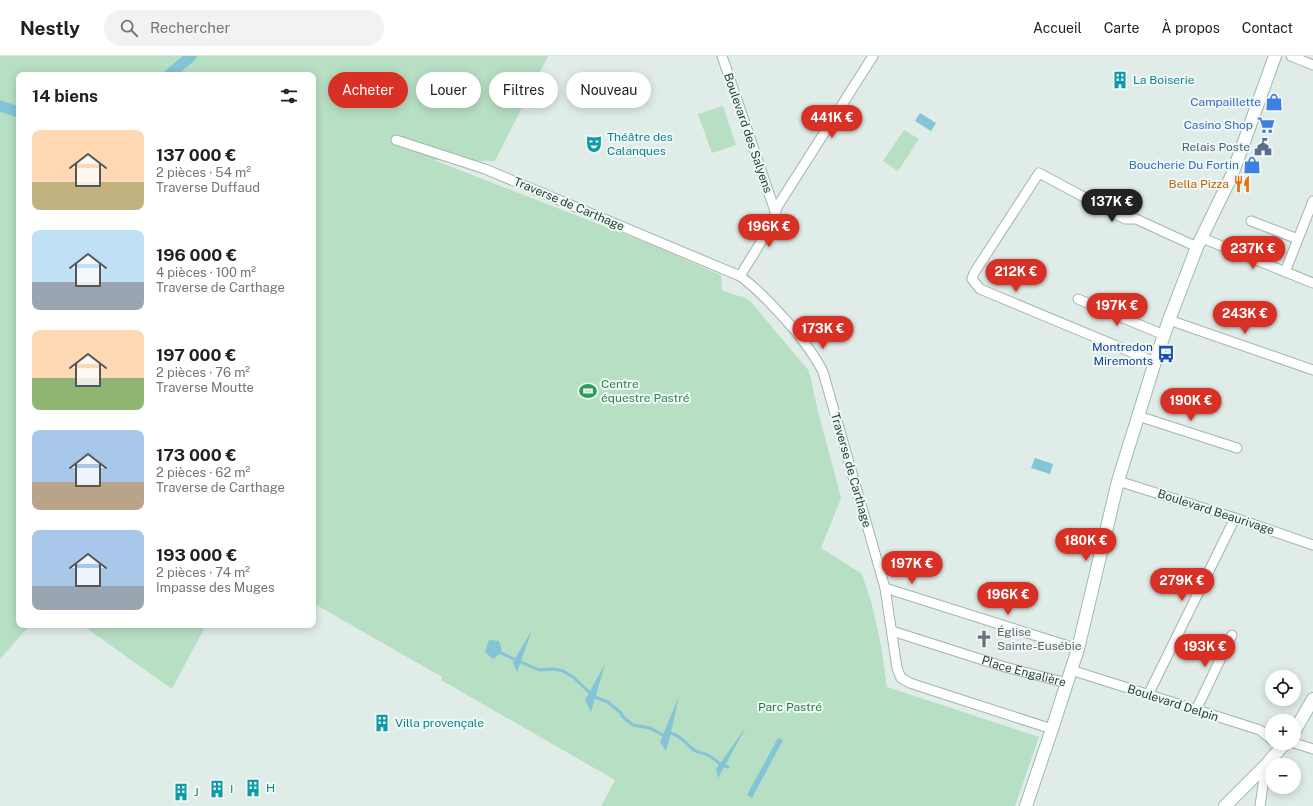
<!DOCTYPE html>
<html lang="fr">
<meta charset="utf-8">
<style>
:root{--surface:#fff;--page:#f2f2f2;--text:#202124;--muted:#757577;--line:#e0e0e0;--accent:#d93025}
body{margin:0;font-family:"Public Sans",sans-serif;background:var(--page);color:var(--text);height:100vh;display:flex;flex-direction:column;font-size:15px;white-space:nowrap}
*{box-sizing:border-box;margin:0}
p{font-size:13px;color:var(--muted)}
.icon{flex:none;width:22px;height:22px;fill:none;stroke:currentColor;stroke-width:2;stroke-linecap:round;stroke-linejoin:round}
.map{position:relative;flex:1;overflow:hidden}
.side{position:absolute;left:16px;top:16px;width:300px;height:556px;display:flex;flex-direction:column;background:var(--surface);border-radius:8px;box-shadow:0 2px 10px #0003}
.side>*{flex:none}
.guide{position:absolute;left:328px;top:16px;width:380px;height:36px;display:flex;gap:8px}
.buttons{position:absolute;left:1265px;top:614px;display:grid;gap:8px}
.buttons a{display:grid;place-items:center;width:36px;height:36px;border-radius:50%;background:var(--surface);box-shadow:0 2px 10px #0003;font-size:20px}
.price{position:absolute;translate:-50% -34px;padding:0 9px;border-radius:14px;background:var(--accent);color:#fff;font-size:13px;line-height:26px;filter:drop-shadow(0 1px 2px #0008)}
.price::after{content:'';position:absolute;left:50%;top:24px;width:12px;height:9px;margin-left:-6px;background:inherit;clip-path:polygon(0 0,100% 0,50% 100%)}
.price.current{background:#222;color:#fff}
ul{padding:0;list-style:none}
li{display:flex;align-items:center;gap:12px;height:100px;padding:0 16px}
li span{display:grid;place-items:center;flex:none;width:112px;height:80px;border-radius:8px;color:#555}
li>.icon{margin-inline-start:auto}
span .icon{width:48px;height:48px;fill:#fffc;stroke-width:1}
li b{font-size:17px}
h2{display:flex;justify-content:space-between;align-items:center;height:48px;padding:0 16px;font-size:17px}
.chip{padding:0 14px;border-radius:18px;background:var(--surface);box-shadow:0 2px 10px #0003;font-size:14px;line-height:36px}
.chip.current{background:var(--accent);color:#fff}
header{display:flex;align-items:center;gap:24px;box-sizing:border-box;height:56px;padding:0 20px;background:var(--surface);border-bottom:1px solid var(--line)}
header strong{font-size:19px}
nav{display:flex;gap:22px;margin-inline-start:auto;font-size:14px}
.search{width:280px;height:36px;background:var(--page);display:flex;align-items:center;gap:10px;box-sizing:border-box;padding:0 14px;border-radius:22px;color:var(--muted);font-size:15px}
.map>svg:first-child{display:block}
</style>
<header>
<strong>Nestly</strong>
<div class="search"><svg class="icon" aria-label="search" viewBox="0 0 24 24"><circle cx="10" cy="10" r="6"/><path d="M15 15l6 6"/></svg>Rechercher</div>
<nav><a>Accueil</a><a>Carte</a><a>À propos</a><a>Contact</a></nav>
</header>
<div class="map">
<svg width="1313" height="750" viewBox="0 0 1313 750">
<rect width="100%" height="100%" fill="#e0ece7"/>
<!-- green -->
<path fill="#b7dfc4" d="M 0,0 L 548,0 L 495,105 L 434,104 L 652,189 L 721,219 L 722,234 L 735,239 L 744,241 L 752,247 L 809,315 L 818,355 L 841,442 L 821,492 L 862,518 L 872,549 L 881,590 L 887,631 L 1039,681 L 1015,750 L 601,750 L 615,724 L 441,624 L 442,621 L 313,547 L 313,19 L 19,19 L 19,569 L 30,569 L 0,603 Z
M 723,50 L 736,89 L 712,97 L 698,58 Z
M 904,74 L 919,83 L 898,115 L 883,105 Z
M 82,569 L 206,569 L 172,633 Z"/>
<!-- water -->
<path fill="#83c4d6" d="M 920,57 L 936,67 L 931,75 L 915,65 Z
M 1035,402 L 1053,408 L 1050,418 L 1031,412 Z
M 532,574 L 517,616 L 513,606 Z
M 489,584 L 499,585 C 503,597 503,596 493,603 L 485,596 Z
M 605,608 L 591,656 L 585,644 Z
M 679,640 L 671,677 L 666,695 L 660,686 Z
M 746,671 L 718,722 L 716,713 Z
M 778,682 L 783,684 L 752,742 L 747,739 Z"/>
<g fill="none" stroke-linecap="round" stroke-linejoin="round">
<!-- stream -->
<path stroke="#83c4d6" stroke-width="3" d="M 501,597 L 514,603
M 521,606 L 539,614 L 554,613 L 563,615 L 573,621 L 589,636
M 595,641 L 608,646 L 621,657 L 623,661 L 633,669 L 650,672 L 663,679
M 671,677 C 685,682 684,687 694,694 C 698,697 702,697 706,698 C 711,701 716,704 720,708
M 725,710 L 728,711"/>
<!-- canal -->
<path stroke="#83c4d6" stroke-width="11" d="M 169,19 L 191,0
M 0,50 L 19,56"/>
<!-- street casing -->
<g stroke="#a2b4af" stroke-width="11">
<g id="street">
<path d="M 722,0 L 775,155"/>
<path d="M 1291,0 L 1313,9"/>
<path d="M 396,84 L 485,113 L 740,220 C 760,235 776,253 793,272 C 804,286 815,299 823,316 L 885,532 L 897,612 L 901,622 L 910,627 L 925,632 L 1052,673"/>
<path d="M 1251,165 L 1298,183"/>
<path d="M 1202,182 L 1313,227"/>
<path d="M 1285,216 L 1313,145"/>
<path d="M 740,220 L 772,168 C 774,161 775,155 779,148 L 873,0"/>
<path d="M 1078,243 L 1164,279"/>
<path d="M 1169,264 L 1313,314"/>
<path d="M 1155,306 L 980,233 L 972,223 L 974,217 L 1039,117 L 1125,163 L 1136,163 L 1197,191"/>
<path d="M 1138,360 L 1237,392"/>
<path d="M 1118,425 L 1235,462 L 1313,489"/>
<path d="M 885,532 L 1078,593"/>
<path id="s1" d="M 892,575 L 1005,611 L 1067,627"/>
<path d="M 1071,614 L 1260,674 L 1272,684"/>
<path d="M 1148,639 L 1235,462"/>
<path d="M 1196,654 L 1232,579"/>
<path d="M 1294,687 L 1313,693"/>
<path d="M 1260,750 L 1266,709"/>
</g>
</g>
<!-- secondary casing -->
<g stroke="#9db9b1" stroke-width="14">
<path id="secondary" d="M 1294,676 L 1313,643
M 1026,750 L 1052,673 L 1078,593 L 1118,425 L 1155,306 L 1169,264 L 1197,191 L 1232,119 L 1275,0
M 1225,750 L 1266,709 L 1285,687"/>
</g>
<!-- street -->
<use href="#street" stroke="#fff" stroke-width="9"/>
<!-- secondary -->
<use href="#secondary" stroke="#fff" stroke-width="12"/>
</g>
<!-- icons -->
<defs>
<g id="building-bare" transform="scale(1.38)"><path d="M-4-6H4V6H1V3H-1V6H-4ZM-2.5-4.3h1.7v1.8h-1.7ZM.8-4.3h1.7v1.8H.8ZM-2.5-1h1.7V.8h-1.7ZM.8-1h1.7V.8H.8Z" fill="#0f9aa8" stroke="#f0f8f5" stroke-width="2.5" paint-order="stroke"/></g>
<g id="shop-bare" transform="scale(1.38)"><path d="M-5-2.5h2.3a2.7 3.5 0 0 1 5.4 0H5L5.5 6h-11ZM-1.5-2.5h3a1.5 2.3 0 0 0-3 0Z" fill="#3f7fe0" stroke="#f0f8f5" stroke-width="2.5" paint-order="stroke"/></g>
<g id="supermarket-bare" transform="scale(1.38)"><path d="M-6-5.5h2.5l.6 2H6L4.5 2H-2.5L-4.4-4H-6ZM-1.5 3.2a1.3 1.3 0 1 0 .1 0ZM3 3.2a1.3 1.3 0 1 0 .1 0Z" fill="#3f7fe0" stroke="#f0f8f5" stroke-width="2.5" paint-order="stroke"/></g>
<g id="theatre-bare" transform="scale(1.38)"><path d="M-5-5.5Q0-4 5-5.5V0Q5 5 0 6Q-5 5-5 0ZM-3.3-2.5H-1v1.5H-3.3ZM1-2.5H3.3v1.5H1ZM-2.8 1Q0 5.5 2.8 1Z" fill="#0f9aa8" stroke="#f0f8f5" stroke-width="2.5" paint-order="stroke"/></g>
<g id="civic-bare" transform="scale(1.38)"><path d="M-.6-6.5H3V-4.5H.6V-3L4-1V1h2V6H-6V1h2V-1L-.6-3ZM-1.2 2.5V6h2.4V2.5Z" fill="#5c6f8a" stroke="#f0f8f5" stroke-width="2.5" paint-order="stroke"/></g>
<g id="restaurant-bare" transform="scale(1.38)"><path d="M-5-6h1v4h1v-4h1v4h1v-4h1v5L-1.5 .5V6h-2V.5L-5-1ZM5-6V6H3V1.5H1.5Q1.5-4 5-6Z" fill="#e8710a" stroke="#f0f8f5" stroke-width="2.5" paint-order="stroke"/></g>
<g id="bus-bare" transform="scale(1.38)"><path d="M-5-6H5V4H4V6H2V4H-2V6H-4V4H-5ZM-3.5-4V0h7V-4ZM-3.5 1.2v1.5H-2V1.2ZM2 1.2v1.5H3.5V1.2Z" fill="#1a4fb4" stroke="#f0f8f5" stroke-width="2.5" paint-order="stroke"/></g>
<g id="stadium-bare" transform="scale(1.38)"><path d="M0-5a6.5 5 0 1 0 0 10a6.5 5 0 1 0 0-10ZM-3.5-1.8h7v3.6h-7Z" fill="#2e9e5b" stroke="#f0f8f5" stroke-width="2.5" paint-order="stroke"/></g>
<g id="church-bare" transform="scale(1.38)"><path d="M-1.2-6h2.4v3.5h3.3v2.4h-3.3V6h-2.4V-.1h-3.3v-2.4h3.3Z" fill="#6b7280" stroke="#f0f8f5" stroke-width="2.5" paint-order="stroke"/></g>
</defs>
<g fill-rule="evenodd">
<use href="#building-bare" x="1120" y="24"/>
<use href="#shop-bare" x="1274" y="46"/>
<use href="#supermarket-bare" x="1266" y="69"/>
<use href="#theatre-bare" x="594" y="88"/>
<use href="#civic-bare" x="1263" y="91"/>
<use href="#shop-bare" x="1252" y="109"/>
<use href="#restaurant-bare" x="1242" y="128"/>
<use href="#bus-bare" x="1166" y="298"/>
<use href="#stadium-bare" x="588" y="335"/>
<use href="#church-bare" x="984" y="583"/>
<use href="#building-bare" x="382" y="667"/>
<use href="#building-bare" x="253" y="732"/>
<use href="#building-bare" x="217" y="733"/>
<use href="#building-bare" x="181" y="736"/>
</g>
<g text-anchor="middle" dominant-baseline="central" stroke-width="4" stroke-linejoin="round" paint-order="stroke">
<!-- culture labels -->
<g font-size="12" fill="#0d838f" stroke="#f0f8f5" text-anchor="start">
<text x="1133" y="24">La Boiserie</text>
<text x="607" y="81">Théâtre des<tspan x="607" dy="14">Calanques</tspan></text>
<text x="395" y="667">Villa provençale</text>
<text x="266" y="732">H</text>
<text x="230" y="733">I</text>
<text x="194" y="736">J</text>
</g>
<!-- shop labels -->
<g font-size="12" fill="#366cbe" stroke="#f0f8f5" text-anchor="end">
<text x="1261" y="46">Campaillette</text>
<text x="1253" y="69">Casino Shop</text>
<text x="1239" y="109">Boucherie Du Fortin</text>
</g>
<!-- street labels -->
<g font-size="12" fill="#1f3e37" stroke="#f0f8f5">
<text transform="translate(748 77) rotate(71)">Boulevard des Salyens</text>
<text transform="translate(569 148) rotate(23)">Traverse de Carthage</text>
<text transform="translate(851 414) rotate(74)">Traverse de Carthage</text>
<text transform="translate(1216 456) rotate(18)">Boulevard Beaurivage</text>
<text stroke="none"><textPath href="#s1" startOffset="138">Place Engalière</textPath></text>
<text transform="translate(1173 647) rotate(18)">Boulevard Delpin</text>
</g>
<!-- service labels -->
<g font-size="12" fill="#4e5e75" stroke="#f0f8f5" text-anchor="end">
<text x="1250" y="91">Relais Poste</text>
</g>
<!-- food labels -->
<g font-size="12" fill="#c56008" stroke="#f0f8f5" text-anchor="end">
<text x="1229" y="128">Bella Pizza</text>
</g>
<!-- transit labels -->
<g font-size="12" fill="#164399" stroke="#f0f8f5" text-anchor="end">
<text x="1153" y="291">Montredon<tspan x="1153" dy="14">Miremonts</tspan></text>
</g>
<!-- leisure labels -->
<g font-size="12" fill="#27864d" stroke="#f0f8f5" text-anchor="start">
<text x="601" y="328">Centre<tspan x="601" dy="14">équestre Pastré</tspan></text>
</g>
<!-- worship labels -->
<g font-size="12" fill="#5b616d" stroke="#f0f8f5" text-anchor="start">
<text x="997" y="576">Église<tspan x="997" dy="14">Sainte-Eusébie</tspan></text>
</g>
<!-- park labels -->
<g font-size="12" fill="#26774b" stroke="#f0f8f5">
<text x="790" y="651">Parc Pastré</text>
</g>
</g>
</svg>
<div class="buttons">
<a><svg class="icon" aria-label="locate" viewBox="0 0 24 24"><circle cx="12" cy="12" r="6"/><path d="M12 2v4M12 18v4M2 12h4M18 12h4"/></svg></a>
<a>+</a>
<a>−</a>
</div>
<b class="price" style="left:832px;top:83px">441K €</b>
<b class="price current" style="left:1112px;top:167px">137K €</b>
<b class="price" style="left:769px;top:192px">196K €</b>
<b class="price" style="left:1253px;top:214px">237K €</b>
<b class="price" style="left:1016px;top:237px">212K €</b>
<b class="price" style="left:1117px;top:271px">197K €</b>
<b class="price" style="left:1245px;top:279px">243K €</b>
<b class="price" style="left:823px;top:294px">173K €</b>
<b class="price" style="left:1191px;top:366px">190K €</b>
<b class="price" style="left:1086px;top:506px">180K €</b>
<b class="price" style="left:912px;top:529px">197K €</b>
<b class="price" style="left:1182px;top:546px">279K €</b>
<b class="price" style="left:1008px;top:560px">196K €</b>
<b class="price" style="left:1205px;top:612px">193K €</b>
<div class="guide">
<a class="chip current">Acheter</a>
<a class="chip">Louer</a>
<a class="chip">Filtres</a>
<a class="chip">Nouveau</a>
</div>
<section class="side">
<h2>14 biens<svg class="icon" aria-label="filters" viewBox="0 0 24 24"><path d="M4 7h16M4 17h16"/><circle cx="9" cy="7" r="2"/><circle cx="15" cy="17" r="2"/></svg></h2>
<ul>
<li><span style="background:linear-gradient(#ffd9b3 65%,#c2b280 0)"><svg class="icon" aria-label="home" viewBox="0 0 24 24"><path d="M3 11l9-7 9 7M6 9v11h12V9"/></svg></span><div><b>137 000 €</b><p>2 pièces · 54 m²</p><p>Traverse Duffaud</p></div></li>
<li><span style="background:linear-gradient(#bfe0f5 65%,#9aa5b1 0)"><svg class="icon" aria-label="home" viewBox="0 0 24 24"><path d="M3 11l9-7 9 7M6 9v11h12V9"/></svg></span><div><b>196 000 €</b><p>4 pièces · 100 m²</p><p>Traverse de Carthage</p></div></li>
<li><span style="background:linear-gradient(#ffd9b3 60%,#8fb573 0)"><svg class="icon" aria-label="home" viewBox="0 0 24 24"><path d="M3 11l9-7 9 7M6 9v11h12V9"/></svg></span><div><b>197 000 €</b><p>2 pièces · 76 m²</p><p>Traverse Moutte</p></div></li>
<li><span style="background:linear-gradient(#a9c7e8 65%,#b9a48a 0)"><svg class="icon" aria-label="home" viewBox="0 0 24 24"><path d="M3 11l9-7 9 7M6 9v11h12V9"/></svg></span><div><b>173 000 €</b><p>2 pièces · 62 m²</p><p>Traverse de Carthage</p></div></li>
<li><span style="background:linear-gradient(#a9c7e8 70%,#9aa5b1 0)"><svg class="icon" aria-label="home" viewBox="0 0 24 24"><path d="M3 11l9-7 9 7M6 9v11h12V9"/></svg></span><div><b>193 000 €</b><p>2 pièces · 74 m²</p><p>Impasse des Muges</p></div></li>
</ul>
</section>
</div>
